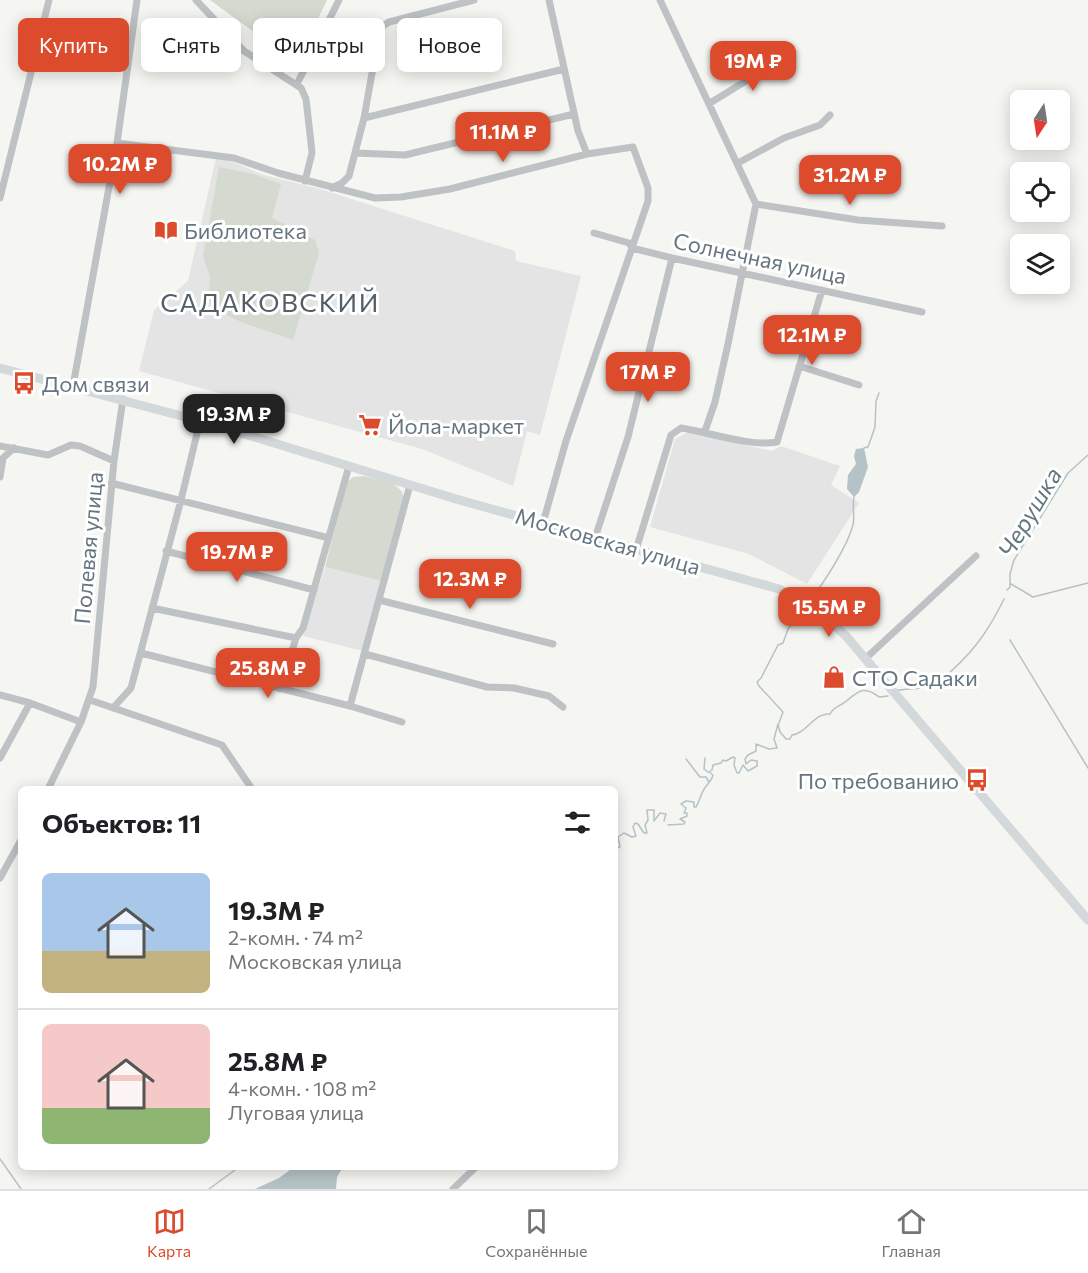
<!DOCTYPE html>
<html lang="ru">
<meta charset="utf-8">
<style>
:root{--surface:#fff;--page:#f2f2f2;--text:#202124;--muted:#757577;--line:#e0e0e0;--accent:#db4b2c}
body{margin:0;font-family:Commissioner,sans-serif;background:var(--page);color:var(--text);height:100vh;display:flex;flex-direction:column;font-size:22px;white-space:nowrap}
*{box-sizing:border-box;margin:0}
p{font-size:20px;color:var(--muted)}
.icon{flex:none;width:33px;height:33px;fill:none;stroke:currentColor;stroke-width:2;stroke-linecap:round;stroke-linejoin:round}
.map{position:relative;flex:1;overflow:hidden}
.drawer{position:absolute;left:18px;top:786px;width:600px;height:384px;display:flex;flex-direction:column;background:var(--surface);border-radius:9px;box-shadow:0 3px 15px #0003}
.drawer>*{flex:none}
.hud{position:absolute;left:18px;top:18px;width:600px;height:54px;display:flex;gap:12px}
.needle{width:39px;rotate:192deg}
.controls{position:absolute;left:1010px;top:90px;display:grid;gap:12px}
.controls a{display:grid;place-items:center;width:60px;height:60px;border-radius:9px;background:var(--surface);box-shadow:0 3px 15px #0003;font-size:30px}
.price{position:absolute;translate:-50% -51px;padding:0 14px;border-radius:12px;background:var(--accent);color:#fff;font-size:20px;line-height:39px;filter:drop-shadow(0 2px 3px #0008)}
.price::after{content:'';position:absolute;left:50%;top:36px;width:18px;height:14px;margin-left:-9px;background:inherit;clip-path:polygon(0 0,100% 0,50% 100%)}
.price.active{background:#222;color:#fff}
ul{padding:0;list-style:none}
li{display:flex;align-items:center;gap:18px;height:150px;padding:0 24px}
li+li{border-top:2px solid var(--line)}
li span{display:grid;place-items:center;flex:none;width:168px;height:120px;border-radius:9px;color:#555}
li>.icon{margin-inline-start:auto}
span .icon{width:72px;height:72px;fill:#fffc;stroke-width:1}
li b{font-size:26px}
h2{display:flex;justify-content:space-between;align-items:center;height:72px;padding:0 24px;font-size:26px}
.tag{padding:0 21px;border-radius:9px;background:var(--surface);box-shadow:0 3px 15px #0003;font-size:21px;line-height:54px}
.tag.active{background:var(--accent);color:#fff}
.tab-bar{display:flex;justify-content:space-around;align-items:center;height:84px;border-top:2px solid var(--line);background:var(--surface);font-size:16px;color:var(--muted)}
.tab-bar a{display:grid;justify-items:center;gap:3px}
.tab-bar .active{color:var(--accent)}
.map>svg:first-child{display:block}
</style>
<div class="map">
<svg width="1088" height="1189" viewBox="0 0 1088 1189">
<rect width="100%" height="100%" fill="#f5f5f2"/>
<!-- built -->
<path fill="#e3e4e3" d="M 216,158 L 233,162 L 264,175 L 320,189 L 515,251 L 516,261 L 581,276 L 540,435 L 527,431 L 513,486 L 422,449 L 139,371 L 154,310 L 188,281 Z
M 688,432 L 772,451 L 781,446 L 840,466 L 831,485 L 859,503 L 807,584 L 749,554 L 650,527 L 675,439 Z
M 325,567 L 382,581 L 363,651 L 303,636 Z"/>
<!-- green -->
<path fill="#d5dad1" d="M 210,0 L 327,0 L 314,27 L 291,59 Z
M 219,167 L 253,174 L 281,184 L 272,218 L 315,240 L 319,253 L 293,340 L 241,322 L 212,308 L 208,299 L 210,277 L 203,256 Z
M 364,476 C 379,480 401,481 404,498 L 382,581 L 325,567 L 347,482 L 353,477 Z"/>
<!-- water -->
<path fill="#b5c2c6" d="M 864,448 L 868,467 L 859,492 L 854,497 L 847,489 L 848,475 L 856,464 L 854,456 L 856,449 Z
M 294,1167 L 343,1167 L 337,1177 L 336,1189 L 255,1189 L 279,1178 Z"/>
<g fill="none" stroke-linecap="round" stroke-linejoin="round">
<!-- stream -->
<path stroke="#b5c2c6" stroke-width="1.5" d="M 864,448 L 868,447 L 875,427 L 876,401 L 879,393
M 1011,584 L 1033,597 L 1088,583
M 1007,590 L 1010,587 L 1010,574 L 1014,560 L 1068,473 L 1088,455
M 811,599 C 825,581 847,547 853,525 C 855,516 852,506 854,497
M 1010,640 L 1088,768
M 898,690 C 905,689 929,688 935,686 C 938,684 939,681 942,679 C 970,656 987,634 1004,599
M 779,723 L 783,712 L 759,686 L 757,682 L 761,678 L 778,645 L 783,643 L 788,629 L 804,608
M 705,758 L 704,769 L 708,772
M 686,759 L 700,777 L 706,777 L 709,782
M 668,825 L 684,824 L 685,822 L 680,819 L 687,816 L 687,813 L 684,813 L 686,808 L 681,804 L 686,801 L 694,802 L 694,807 L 696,807 C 699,802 700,798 702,793 C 705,785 711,783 713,775 L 709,772 L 712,770 L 713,765 L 721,763 L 723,760 L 726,761 L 733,757 L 735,758 L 734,765 L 737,773 L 739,773 L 743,765 L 748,771 L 757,766 L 757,761 L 751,760 L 746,764 L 745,759 L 748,755 L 756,751 L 756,744 L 769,749 L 777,748 L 774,739 L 778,724 L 780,732 L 786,739 L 790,739 L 792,735 C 806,734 815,712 830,714 C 834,706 839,707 845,702 C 859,691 864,685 879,697 L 888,696
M 615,849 L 620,847 L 618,837 L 624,833 L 632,837 L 636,836 L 633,827 L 635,823 L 638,824 L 644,833 L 647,833 L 645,825 L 648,820 L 647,810 L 654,810 L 654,821 L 660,813 L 666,814 L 664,821
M 0,1159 L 21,1189
M 209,1189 L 239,1167"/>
<!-- street -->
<path stroke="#bec2c5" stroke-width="7" d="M 196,0 L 244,51 L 301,88 L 306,99 L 311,143 L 312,153 L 305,181
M 549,0 L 578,131 L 587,154
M 660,0 L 756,204 L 728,344 L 715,402 L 705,431
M 297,84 L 339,0
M 710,103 L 782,59
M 364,118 L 564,69
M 117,143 L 234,158 L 278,173 L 375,198 L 401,197 L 450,189 L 587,154 L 633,147 L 648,188 L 648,201 L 566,441 L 543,523
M 355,153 L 405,155 L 574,114
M 738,163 L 784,138 L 820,125 L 830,115
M 332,188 L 342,183 L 349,176 L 364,118 L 379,34 L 383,26 L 389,22 L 474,0
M 0,198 L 49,0
M 756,204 L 858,220 L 942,226
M 594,233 L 629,243 L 632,248 L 672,258 L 922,312
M 799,366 L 859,385
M 73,386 L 117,143 L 137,0
M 0,446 L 48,455 L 71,445 L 80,446 L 114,461
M 0,477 L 3,458 L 14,448
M 111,483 L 329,538
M 595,538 L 628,437 L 672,258
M 636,550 L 671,435 L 681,428 C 709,432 749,447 777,442 L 822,290
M 166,551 L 314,590
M 379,600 L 553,644
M 152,608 L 296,638
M 141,653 L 350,706 L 402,722
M 365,654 L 487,687 L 514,688 L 549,696 L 563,707
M 865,659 L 976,556
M 280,689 L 296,638 L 303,628 L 349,466
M 0,695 L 30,703 L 81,722
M 90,700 L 222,745 L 252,789
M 350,706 L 410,485
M 113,708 L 131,688 L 181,500 L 200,421
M 0,758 L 30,703
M 48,789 L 81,722 L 93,687 L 114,461 L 123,399
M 0,878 L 21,840
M 453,1189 L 476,1167"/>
<!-- secondary -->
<path stroke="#d3d8db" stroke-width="9" d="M 0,368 L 212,424 L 456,499 L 779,589 C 805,601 825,616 846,636 L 1088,920"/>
</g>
<!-- icons -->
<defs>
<g id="library-bare" transform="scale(1.8)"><path d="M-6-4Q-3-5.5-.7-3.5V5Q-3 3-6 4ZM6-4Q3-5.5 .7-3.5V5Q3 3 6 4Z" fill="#db4b2c" stroke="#fff" stroke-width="2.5" paint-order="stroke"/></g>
<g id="bus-bare" transform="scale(1.8)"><path d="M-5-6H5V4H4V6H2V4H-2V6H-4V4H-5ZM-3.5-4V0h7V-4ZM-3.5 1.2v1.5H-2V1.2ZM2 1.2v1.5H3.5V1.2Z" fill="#db4b2c" stroke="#fff" stroke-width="2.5" paint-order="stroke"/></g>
<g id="supermarket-bare" transform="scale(1.8)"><path d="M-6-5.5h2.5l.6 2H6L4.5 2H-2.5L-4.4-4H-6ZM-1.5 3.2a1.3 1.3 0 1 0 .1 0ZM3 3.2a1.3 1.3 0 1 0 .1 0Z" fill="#db4b2c" stroke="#fff" stroke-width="2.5" paint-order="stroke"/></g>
<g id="shop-bare" transform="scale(1.8)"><path d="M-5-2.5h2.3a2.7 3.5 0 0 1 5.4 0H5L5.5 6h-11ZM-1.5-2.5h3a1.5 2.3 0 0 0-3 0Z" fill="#db4b2c" stroke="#fff" stroke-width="2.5" paint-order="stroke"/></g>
</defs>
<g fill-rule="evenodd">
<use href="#library-bare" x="166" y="230"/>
<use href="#bus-bare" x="24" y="383"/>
<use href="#supermarket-bare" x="370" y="425"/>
<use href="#shop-bare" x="834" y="677"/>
<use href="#bus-bare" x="977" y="780"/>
</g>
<g text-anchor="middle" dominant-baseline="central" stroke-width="6" stroke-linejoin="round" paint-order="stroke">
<!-- poi labels -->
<g font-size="22" fill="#657681" stroke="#fff" text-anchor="start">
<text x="184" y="230">Библиотека</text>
<text x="42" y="383">Дом связи</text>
<text x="388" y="425">Йола-маркет</text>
<text x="852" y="677">СТО Садаки</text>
<text x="959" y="780" text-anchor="end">По требованию</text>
</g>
<!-- street labels -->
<g font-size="22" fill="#657681" stroke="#fff">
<text transform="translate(760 258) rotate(12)">Солнечная улица</text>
<text transform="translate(608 541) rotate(16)">Московская улица</text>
<text transform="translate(88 548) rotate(-85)">Полевая улица</text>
</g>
<!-- water labels -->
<g font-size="24" font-style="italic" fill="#61787f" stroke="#fff">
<text transform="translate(1029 512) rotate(-59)">Черушка</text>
</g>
<!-- quarter labels -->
<g font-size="26" letter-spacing="1.5" fill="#535f67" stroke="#fff">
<text x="270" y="301">САДАКОВСКИЙ</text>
</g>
</g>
</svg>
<div class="controls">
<a><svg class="needle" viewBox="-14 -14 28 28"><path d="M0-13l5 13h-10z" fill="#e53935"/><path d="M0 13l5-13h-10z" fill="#757577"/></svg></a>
<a><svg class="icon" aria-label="locate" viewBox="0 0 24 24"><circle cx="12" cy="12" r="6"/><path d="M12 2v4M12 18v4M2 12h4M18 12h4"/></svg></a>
<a><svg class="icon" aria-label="layers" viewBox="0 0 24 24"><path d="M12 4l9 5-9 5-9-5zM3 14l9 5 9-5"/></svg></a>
</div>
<b class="price" style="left:753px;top:92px">19M ₽</b>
<b class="price" style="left:503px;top:163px">11.1M ₽</b>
<b class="price" style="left:120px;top:195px">10.2M ₽</b>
<b class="price" style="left:850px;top:206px">31.2M ₽</b>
<b class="price" style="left:812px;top:366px">12.1M ₽</b>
<b class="price" style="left:648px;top:403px">17M ₽</b>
<b class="price active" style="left:234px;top:445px">19.3M ₽</b>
<b class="price" style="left:237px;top:583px">19.7M ₽</b>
<b class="price" style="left:470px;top:610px">12.3M ₽</b>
<b class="price" style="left:829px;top:638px">15.5M ₽</b>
<b class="price" style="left:268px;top:699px">25.8M ₽</b>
<div class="hud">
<a class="tag active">Купить</a>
<a class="tag">Снять</a>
<a class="tag">Фильтры</a>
<a class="tag">Новое</a>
</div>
<section class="drawer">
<h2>Объектов: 11<svg class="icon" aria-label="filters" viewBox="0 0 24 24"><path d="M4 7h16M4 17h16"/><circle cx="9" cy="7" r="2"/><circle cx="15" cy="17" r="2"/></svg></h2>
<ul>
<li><span style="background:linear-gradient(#a9c7e8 65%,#c2b280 0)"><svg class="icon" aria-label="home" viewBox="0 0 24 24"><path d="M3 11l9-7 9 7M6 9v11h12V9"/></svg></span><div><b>19.3M ₽</b><p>2-комн. · 74 m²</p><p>Московская улица</p></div></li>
<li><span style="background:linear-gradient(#f6c9c9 70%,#8fb573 0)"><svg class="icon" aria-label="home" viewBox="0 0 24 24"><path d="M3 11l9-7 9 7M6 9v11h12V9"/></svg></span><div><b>25.8M ₽</b><p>4-комн. · 108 m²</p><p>Луговая улица</p></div></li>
</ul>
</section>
</div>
<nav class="tab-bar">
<a class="active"><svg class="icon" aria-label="map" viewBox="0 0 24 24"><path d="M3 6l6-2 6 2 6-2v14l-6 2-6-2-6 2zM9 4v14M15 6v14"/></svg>Карта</a>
<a><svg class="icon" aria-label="saved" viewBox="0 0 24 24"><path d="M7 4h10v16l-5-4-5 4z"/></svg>Сохранённые</a>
<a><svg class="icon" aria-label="home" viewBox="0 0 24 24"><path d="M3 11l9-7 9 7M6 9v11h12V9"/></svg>Главная</a>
</nav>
